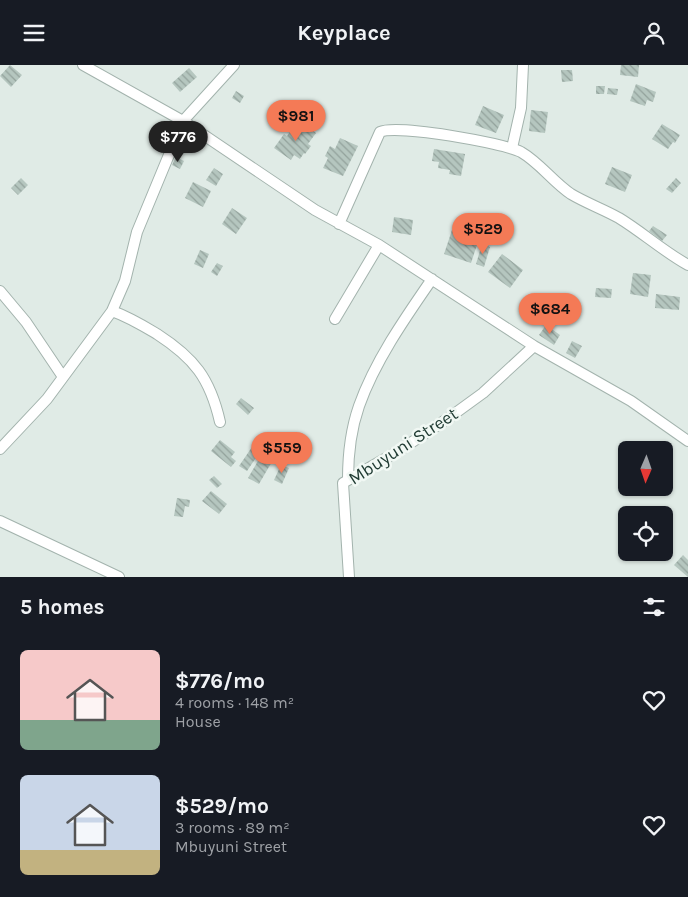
<!DOCTYPE html>
<meta charset="utf-8">
<style>
:root{--surface:#171b24;--page:#242831;--text:#f1f3f6;--muted:#9ea1a6;--accent:#f47a56}
body{margin:0;font-family:Karla,sans-serif;background:var(--page);color:var(--text);height:100vh;display:flex;flex-direction:column;font-size:19px;white-space:nowrap}
*{box-sizing:border-box;margin:0}
p{font-size:16px;color:var(--muted)}
.icon{flex:none;width:28px;height:28px;fill:none;stroke:currentColor;stroke-width:2;stroke-linecap:round;stroke-linejoin:round}
.map{position:relative;height:512px;overflow:hidden}
.drawer{display:flex;flex-direction:column;background:var(--surface);flex:1}
.drawer>*{flex:none}
.needle{width:32px;rotate:182deg}
.tools{position:absolute;left:618px;top:376px;display:grid;gap:10px}
.tools a{display:grid;place-items:center;width:55px;height:55px;border-radius:8px;background:var(--surface);box-shadow:0 1px 4px #0004;font-size:25px}
.price{position:absolute;translate:-50% -42px;padding:0 11px;border-radius:18px;background:var(--accent);color:#111;font-size:16px;line-height:32px;filter:drop-shadow(0 1px 2px #0008)}
.price::after{content:'';position:absolute;left:50%;top:30px;width:15px;height:11px;margin-left:-8px;background:inherit;clip-path:polygon(0 0,100% 0,50% 100%)}
.price.selected{background:#222;color:#fff}
ul{padding:0;list-style:none}
li{display:flex;align-items:center;gap:15px;height:125px;padding:0 20px}
li span{display:grid;place-items:center;flex:none;width:140px;height:100px;border-radius:8px;color:#555}
li>.icon{margin-inline-start:auto}
span .icon{width:60px;height:60px;fill:#fffc;stroke-width:1}
li b{font-size:21px}
h2{display:flex;justify-content:space-between;align-items:center;height:60px;padding:0 20px;font-size:21px}
header{display:flex;justify-content:space-between;align-items:center;height:65px;padding:0 20px;background:var(--surface);font-size:22px;font-weight:700}
.map>svg:first-child{display:block}
</style>
<header><svg class="icon" aria-label="menu" viewBox="0 0 24 24"><path d="M4 6h16M4 12h16M4 18h16"/></svg>Keyplace<svg class="icon" aria-label="person" viewBox="0 0 24 24"><circle cx="12" cy="8" r="4"/><path d="M4 21q1-7 8-7t8 7"/></svg></header>
<div class="map">
<svg width="688" height="512" viewBox="0 0 688 512">
<defs>
<pattern id="building-back-hatch" width="6" height="6" patternUnits="userSpaceOnUse" patternTransform="scale(1.25)"><rect width="6" height="6" fill="#b5c6bf"/><path d="M-1 5l2 2M0 0l6 6M5-1l2 2" fill="none" stroke="#93a29c"/></pattern>
</defs>
<rect width="100%" height="100%" fill="#e0ebe6"/>
<!-- building -->
<path fill="url(#building-back-hatch)" d="M 10,0 L 22,10 L 11,22 L 0,11 Z
M 621,0 L 639,0 L 638,12 L 620,10 Z
M 189,3 L 197,12 L 180,27 L 172,18 Z
M 561,5 L 572,5 L 573,16 L 562,17 Z
M 636,19 L 656,27 L 653,37 L 647,35 L 645,41 L 630,36 Z
M 596,21 L 605,21 L 604,29 L 596,29 Z
M 608,23 L 618,24 L 617,30 L 607,29 Z
M 236,26 L 244,31 L 240,38 L 232,33 Z
M 483,41 L 504,50 L 496,68 L 475,60 Z
M 531,45 L 548,47 L 545,68 L 529,66 Z
M 303,58 L 316,68 L 308,79 L 311,81 L 305,89 L 304,88 L 300,94 L 294,90 L 291,95 L 274,83 L 284,69 L 287,71 L 295,60 L 300,63 Z
M 662,59 L 680,70 L 675,78 L 673,77 L 668,84 L 652,74 Z
M 340,73 L 358,81 L 343,111 L 323,103 L 328,93 L 325,91 L 330,81 L 335,84 Z
M 434,84 L 465,89 L 461,111 L 449,109 L 450,105 L 438,103 L 439,97 L 432,96 Z
M 176,92 L 184,96 L 180,104 L 172,100 Z
M 612,102 L 632,110 L 625,127 L 605,119 Z
M 214,103 L 223,109 L 216,121 L 206,115 Z
M 21,113 L 28,120 L 18,130 L 11,123 Z
M 676,113 L 681,118 L 672,128 L 666,124 Z
M 193,117 L 211,126 L 203,142 L 185,133 Z
M 232,143 L 247,153 L 236,169 L 222,159 Z
M 394,152 L 413,155 L 411,170 L 392,167 Z
M 653,161 L 667,170 L 662,176 L 649,166 Z
M 452,165 L 466,170 L 464,175 L 477,180 L 471,198 L 444,189 Z
M 482,179 L 490,182 L 484,202 L 476,199 Z
M 200,185 L 209,189 L 203,203 L 194,199 Z
M 502,189 L 523,205 L 510,223 L 488,207 Z
M 217,198 L 223,201 L 217,211 L 211,207 Z
M 633,208 L 651,210 L 648,232 L 630,229 Z
M 596,223 L 612,224 L 611,233 L 595,232 Z
M 656,229 L 680,232 L 679,245 L 655,243 Z
M 546,260 L 560,270 L 554,280 L 539,270 Z
M 572,276 L 582,281 L 575,293 L 566,288 Z
M 241,333 L 254,343 L 248,350 L 236,339 Z
M 220,375 L 235,387 L 231,392 L 236,396 L 231,402 L 211,386 Z
M 252,382 L 260,387 L 247,406 L 239,401 Z
M 262,389 L 273,395 L 259,419 L 248,413 Z
M 281,400 L 289,403 L 282,419 L 274,415 Z
M 214,411 L 222,419 L 217,423 L 209,415 Z
M 211,426 L 227,439 L 219,449 L 202,436 Z
M 177,433 L 190,435 L 189,442 L 185,441 L 183,452 L 174,451 Z
M 683,490 L 688,495 L 688,512 L 674,500 Z"/>
<g fill="none" stroke-linecap="round" stroke-linejoin="round">
<!-- minor casing -->
<g stroke="#a3b3ad" stroke-width="12">
<path id="minor" d="M 83,0 L 183,56 L 315,145 L 379,180 L 534,281 L 631,336 L 688,376
M 512,83 L 521,43 L 523,0
M 339,159 L 380,67 C 397,59 503,78 521,87 C 540,98 553,117 571,129 C 586,138 603,144 619,153 C 642,167 663,186 688,200
M 0,226 L 26,257 L 63,312
M 112,246 C 129,252 142,260 157,269 C 194,293 210,313 220,357
M 335,254 L 379,180
M 0,384 L 47,334 L 112,246 L 125,216 L 137,167 L 183,56 L 234,0
M 348,414 C 348,390 351,364 359,341 C 375,296 405,253 432,214
M 0,456 L 119,512
M 349,512 L 343,418 L 400,385 L 450,352 L 483,328 L 534,281"/>
</g>
<!-- minor -->
<use href="#minor" stroke="#fff" stroke-width="10"/>
</g>
<g text-anchor="middle" dominant-baseline="central" stroke-width="5" stroke-linejoin="round" paint-order="stroke">
<!-- street labels -->
<g font-size="18" fill="#213c34" stroke="#f1f8f4">
<text transform="translate(403 381) rotate(-33)">Mbuyuni Street</text>
</g>
</g>
</svg>
<div class="tools">
<a><svg class="needle" viewBox="-14 -14 28 28"><path d="M0-13l5 13h-10z" fill="#e53935"/><path d="M0 13l5-13h-10z" fill="#9ea1a6"/></svg></a>
<a><svg class="icon" aria-label="locate" viewBox="0 0 24 24"><circle cx="12" cy="12" r="6"/><path d="M12 2v4M12 18v4M2 12h4M18 12h4"/></svg></a>
</div>
<b class="price" style="left:296px;top:77px">$981</b>
<b class="price selected" style="left:178px;top:98px">$776</b>
<b class="price" style="left:483px;top:190px">$529</b>
<b class="price" style="left:550px;top:270px">$684</b>
<b class="price" style="left:282px;top:409px">$559</b>
</div>
<section class="drawer">
<h2>5 homes<svg class="icon" aria-label="filters" viewBox="0 0 24 24"><path d="M4 7h16M4 17h16"/><circle cx="9" cy="7" r="2"/><circle cx="15" cy="17" r="2"/></svg></h2>
<ul>
<li><span style="background:linear-gradient(#f6c9c9 70%,#7fa58c 0)"><svg class="icon" aria-label="home" viewBox="0 0 24 24"><path d="M3 11l9-7 9 7M6 9v11h12V9"/></svg></span><div><b>$776/mo</b><p>4 rooms · 148 m²</p><p>House</p></div><svg class="icon" aria-label="heart" viewBox="0 0 24 24"><path d="M12 20l-8-8c-3-5 5-10 8-4 3-6 11-1 8 4z"/></svg></li>
<li><span style="background:linear-gradient(#c9d6e8 75%,#c2b280 0)"><svg class="icon" aria-label="home" viewBox="0 0 24 24"><path d="M3 11l9-7 9 7M6 9v11h12V9"/></svg></span><div><b>$529/mo</b><p>3 rooms · 89 m²</p><p>Mbuyuni Street</p></div><svg class="icon" aria-label="heart" viewBox="0 0 24 24"><path d="M12 20l-8-8c-3-5 5-10 8-4 3-6 11-1 8 4z"/></svg></li>
</ul>
</section>
